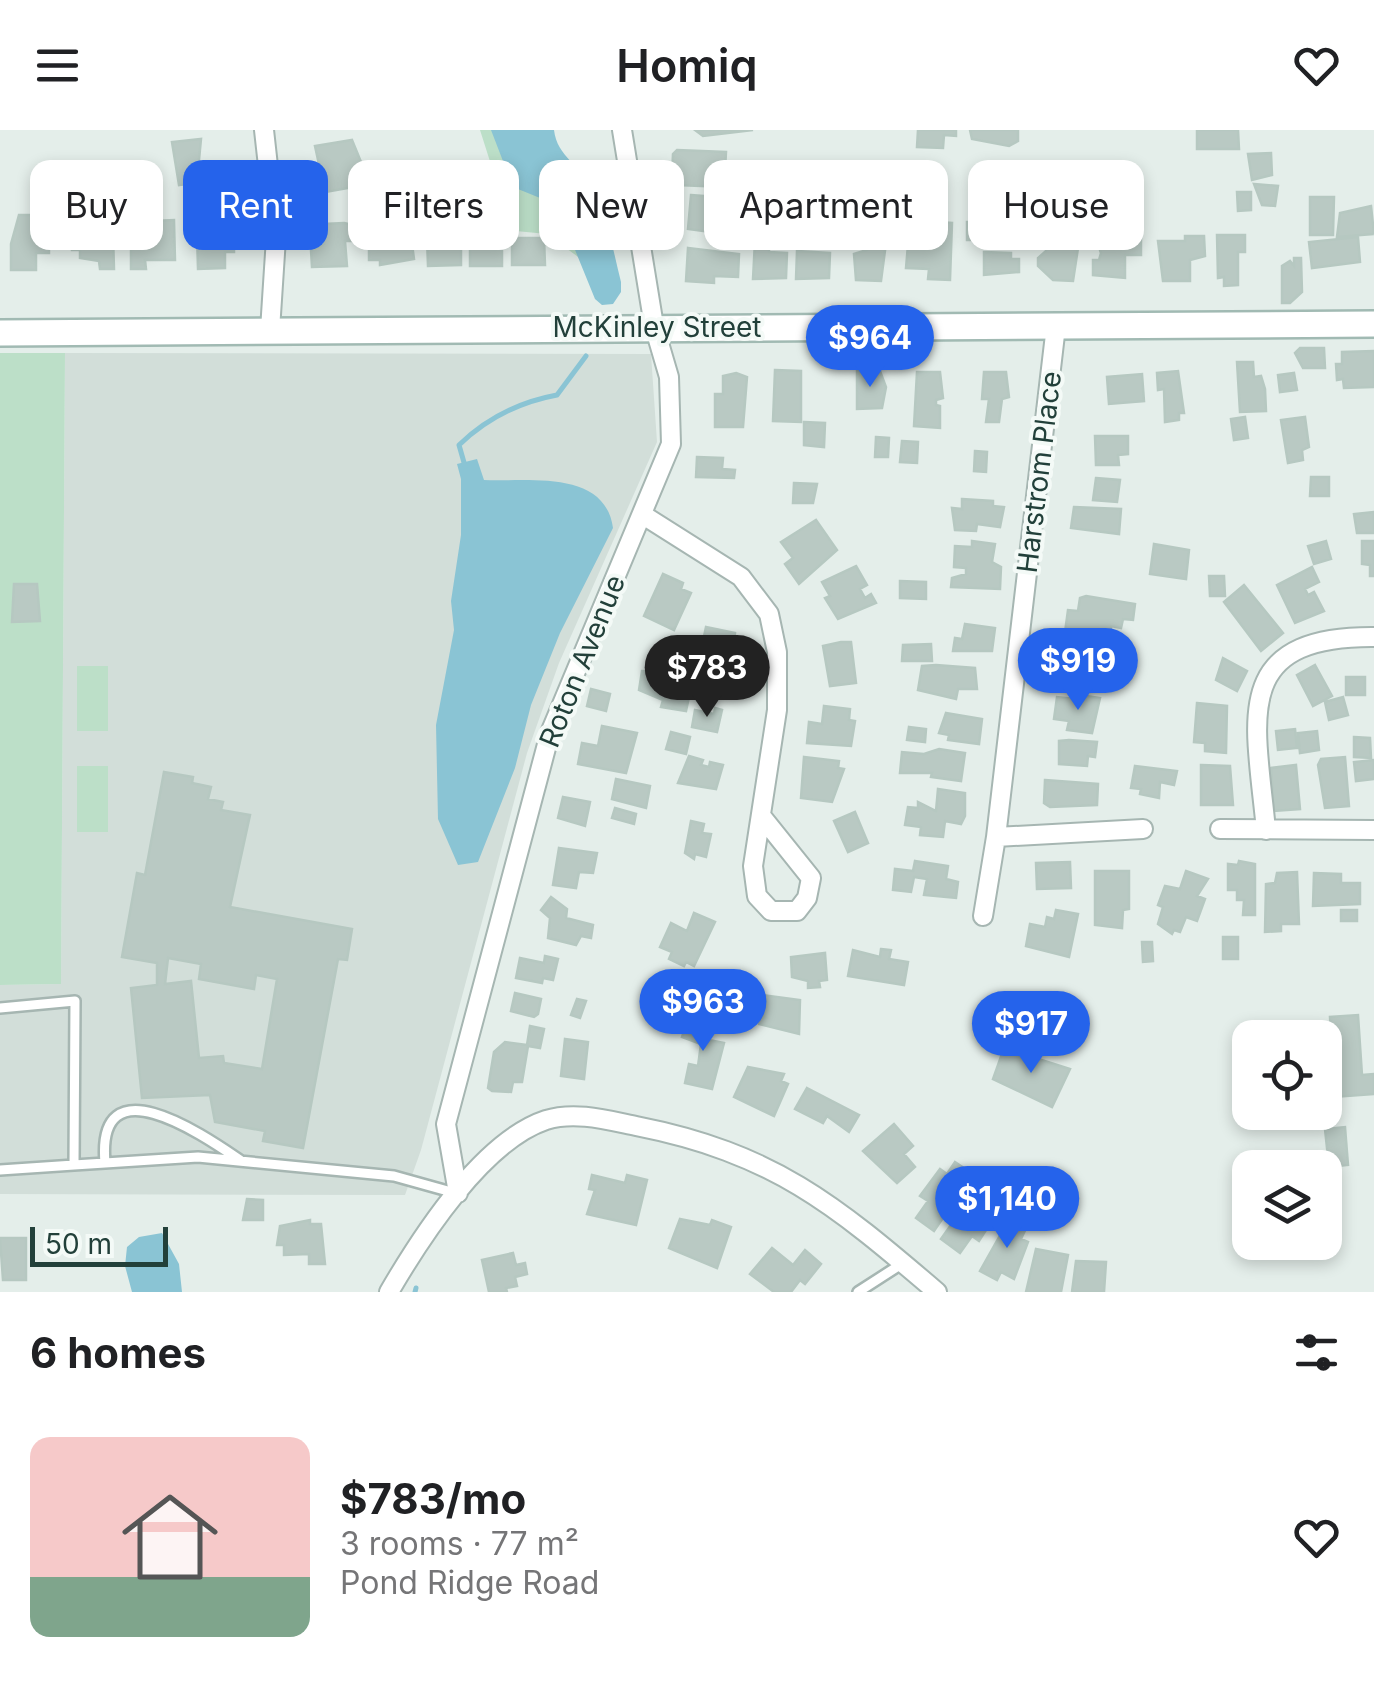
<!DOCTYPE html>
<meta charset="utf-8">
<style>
:root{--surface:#fff;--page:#f6f6f6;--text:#202124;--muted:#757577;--line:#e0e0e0;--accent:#2563eb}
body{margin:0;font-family:Inter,sans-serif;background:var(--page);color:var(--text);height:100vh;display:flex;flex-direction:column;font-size:38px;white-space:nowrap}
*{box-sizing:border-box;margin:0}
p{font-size:32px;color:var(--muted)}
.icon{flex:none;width:55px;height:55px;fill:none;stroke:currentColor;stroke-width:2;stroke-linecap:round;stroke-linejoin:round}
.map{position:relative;height:1162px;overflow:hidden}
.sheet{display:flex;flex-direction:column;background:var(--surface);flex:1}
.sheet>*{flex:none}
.top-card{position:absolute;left:30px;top:30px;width:1315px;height:90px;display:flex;gap:20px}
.controls{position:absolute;left:1232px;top:890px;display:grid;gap:20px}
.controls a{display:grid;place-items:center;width:110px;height:110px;border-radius:20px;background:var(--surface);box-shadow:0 5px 15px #0003;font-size:50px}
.scale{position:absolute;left:30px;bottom:25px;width:138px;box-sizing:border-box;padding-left:10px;border:5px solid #22403a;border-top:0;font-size:28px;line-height:35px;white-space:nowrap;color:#22403a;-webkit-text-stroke:8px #f4faf7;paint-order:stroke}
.price{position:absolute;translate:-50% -85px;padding:0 22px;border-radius:35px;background:var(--accent);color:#fff;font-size:32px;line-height:65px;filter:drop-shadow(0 2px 5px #0008)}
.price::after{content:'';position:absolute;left:50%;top:60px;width:30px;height:22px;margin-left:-15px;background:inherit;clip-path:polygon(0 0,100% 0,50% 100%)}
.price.active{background:#222;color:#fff}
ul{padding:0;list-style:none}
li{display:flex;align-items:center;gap:30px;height:250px;padding:0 30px}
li+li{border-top:2px solid var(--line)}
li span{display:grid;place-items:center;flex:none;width:280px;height:200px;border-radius:20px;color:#555}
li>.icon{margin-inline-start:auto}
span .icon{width:120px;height:120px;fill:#fffc;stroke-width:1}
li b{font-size:42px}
h2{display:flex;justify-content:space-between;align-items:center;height:120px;padding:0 30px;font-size:42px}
.chip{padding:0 35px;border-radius:20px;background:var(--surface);box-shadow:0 5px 15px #0003;font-size:35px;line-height:90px}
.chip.active{background:var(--accent);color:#fff}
header{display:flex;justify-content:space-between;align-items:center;height:130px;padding:0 30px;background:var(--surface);font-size:45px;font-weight:600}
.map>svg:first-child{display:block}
</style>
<header><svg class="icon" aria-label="menu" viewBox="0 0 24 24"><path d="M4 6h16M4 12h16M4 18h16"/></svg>Homiq<svg class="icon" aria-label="heart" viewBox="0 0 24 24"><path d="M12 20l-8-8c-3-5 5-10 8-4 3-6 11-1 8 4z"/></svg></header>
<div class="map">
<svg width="1374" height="1162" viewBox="0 0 1374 1162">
<rect width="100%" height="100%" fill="#e4eeea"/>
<!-- built -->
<path fill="#d2ded9" d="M 65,223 L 651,224 L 657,312 L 559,533 L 527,623 L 421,1020 L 405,1065 L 0,1064 L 0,855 L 61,854 Z"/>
<!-- green -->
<path fill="#bcdfc8" d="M 480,0 L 531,0 L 589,135 L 547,104 L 476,97 L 494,44 Z
M 0,223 L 65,223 L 61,854 L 0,855 Z
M 77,536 L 108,536 L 108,601 L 77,601 Z
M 77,636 L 108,636 L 108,702 L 77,702 Z"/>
<!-- water -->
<path fill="#8ac4d4" d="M 491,0 L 554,0 C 557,27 581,35 593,59 C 608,87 613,121 621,152 L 621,162 L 613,174 L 602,175 L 595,169 L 560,83 L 545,70 L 513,57 Z
M 477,329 L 484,350 C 528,352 605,339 613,398 L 560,503 L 531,575 L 515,638 L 478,732 L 458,735 L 438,689 L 436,595 L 454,500 L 451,471 L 461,405 L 461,349 L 457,334 Z
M 162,1103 L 179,1134 L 182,1162 L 132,1162 L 125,1136 L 127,1117 L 139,1107 Z"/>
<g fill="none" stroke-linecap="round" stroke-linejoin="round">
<!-- stream -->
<path stroke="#8ac4d4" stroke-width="5" d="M 465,336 L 459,315 C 487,288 519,272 557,265 L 586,226
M 415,1162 L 416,1158"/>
</g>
<!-- building -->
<path fill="#b9c9c3" stroke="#b6c8c1" stroke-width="2.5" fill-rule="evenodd" d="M 695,0 L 753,0 L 703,6 Z
M 918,0 L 956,0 L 956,6 L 944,5 L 943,18 L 917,17 Z
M 970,0 L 1018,0 L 1018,11 L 1009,16 L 972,9 Z
M 1197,0 L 1238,0 L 1239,19 L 1197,19 Z
M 201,9 L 199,30 L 203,37 L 213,35 L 215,50 L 179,55 L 172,12 Z
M 352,10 L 370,54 L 325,62 L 315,16 Z
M 677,20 L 726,22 L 724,57 L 678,55 L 679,46 L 672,45 L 673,24 Z
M 1271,23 L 1272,45 L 1252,50 L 1248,24 Z
M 842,47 L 876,52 L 872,74 L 857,73 L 856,84 L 840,83 Z
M 1254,54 L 1278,56 L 1275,76 L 1262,75 Z
M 1029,61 L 1053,62 L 1053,84 L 1029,84 Z
M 1237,62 L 1251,62 L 1251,80 L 1238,81 Z
M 691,65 L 716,67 L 716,83 L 734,83 L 733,105 L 688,99 Z
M 1310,67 L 1334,67 L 1333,105 L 1310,105 Z
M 234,71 L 234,122 L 225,122 L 225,138 L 198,139 L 196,72 Z
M 1371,76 L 1374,104 L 1337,107 L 1340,83 Z
M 19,85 L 38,85 L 38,97 L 49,97 L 49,123 L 36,123 L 36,140 L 11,140 L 11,114 Z
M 174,90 L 175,130 L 145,130 L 146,139 L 131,139 L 131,103 L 153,103 L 153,91 Z
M 922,91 L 952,93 L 950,150 L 928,149 L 929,139 L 906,138 L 909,103 L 921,104 Z
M 409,92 L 414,129 L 380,135 L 380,130 L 369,130 L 369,109 L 386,108 L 386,97 Z
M 967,92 L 985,92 L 985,110 L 967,110 Z
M 344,93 L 353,95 L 354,111 L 345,111 L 347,136 L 312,137 L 311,120 L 324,114 L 324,94 Z
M 72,96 L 90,96 L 90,104 L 113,104 L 114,139 L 100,139 L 99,131 L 80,128 L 80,120 L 72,120 Z
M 443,97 L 461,97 L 461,135 L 428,136 L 427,109 L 443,109 Z
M 1046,99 L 1073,99 L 1080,105 L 1073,151 L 1053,150 L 1038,136 L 1038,128 L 1046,121 Z
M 1128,99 L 1141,99 L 1141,125 L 1125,125 L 1125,148 L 1093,145 L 1093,130 L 1099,130 L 1101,123 L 1098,114 L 1112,114 L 1112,107 L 1124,107 L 1128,114 Z
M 1217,105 L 1245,105 L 1245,122 L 1238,122 L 1238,155 L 1224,156 L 1224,147 L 1218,148 Z
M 1185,106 L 1204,106 L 1205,126 L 1190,130 L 1190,151 L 1163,151 L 1158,111 L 1185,111 Z
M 1358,107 L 1360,132 L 1312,138 L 1309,112 Z
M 470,108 L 502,108 L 502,136 L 470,136 Z
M 512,108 L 544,108 L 545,135 L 512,135 Z
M 755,111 L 769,112 L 769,122 L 787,123 L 786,148 L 753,149 Z
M 867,113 L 886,113 L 881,151 L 856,150 L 854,124 L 867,120 Z
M 688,118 L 739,124 L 738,147 L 714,146 L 714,153 L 686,151 Z
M 797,121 L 830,123 L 829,148 L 796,149 Z
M 984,122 L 1011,123 L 1011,129 L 1019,129 L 1019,142 L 984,145 Z
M 1294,128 L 1301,128 L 1302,162 L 1290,173 L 1282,173 L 1282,136 L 1290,131 L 1294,136 Z
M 1300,218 L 1324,218 L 1325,238 L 1303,238 L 1295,223 Z
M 1374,221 L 1374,257 L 1344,258 L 1343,249 L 1337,250 L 1336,234 L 1342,234 L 1342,222 Z
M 1237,232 L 1253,232 L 1254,247 L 1261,246 L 1265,259 L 1266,281 L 1240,282 Z
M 775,240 L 801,241 L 801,292 L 773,291 Z
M 857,241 L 880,241 L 886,257 L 882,278 L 857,279 Z
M 1178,241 L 1184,283 L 1179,283 L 1179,290 L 1165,292 L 1164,259 L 1158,260 L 1157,243 Z
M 917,242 L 940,242 L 943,268 L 936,270 L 936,275 L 940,276 L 940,298 L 914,296 Z
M 984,242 L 1006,242 L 1009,267 L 1002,269 L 999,292 L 986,292 L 989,269 L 982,269 Z
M 736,243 L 747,247 L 743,297 L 715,297 L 715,264 L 723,264 L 723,246 Z
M 1294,243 L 1297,260 L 1280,262 L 1278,245 Z
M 1142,244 L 1144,271 L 1109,274 L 1107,247 Z
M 1245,287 L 1248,308 L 1234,310 L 1231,289 Z
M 1305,287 L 1309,317 L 1302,320 L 1303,330 L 1288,333 L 1281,290 Z
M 804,292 L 825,293 L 824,317 L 804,315 Z
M 1095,306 L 1128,306 L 1128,324 L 1118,325 L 1119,335 L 1096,335 Z
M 876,307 L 889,308 L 888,327 L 875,327 Z
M 902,311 L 918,312 L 917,333 L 900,332 Z
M 975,321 L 987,322 L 986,342 L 974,341 Z
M 697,327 L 723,328 L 722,339 L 735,340 L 734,348 L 696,347 Z
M 1311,347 L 1329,347 L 1329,366 L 1310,366 Z
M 1096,348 L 1120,350 L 1117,372 L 1093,370 Z
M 794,353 L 817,354 L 813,373 L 793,373 Z
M 962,369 L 993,371 L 993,376 L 1004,377 L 1000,397 L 977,394 L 976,401 L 955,400 L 952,378 L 962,379 Z
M 1074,377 L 1121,379 L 1119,404 L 1071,398 Z
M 1374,382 L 1374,403 L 1357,403 L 1354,384 Z
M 816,390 L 837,420 L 799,454 L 785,434 L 793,428 L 781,412 Z
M 972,411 L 995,414 L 992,432 L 1001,437 L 1000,459 L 951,457 L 952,448 L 966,444 L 966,438 L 954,437 L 955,416 L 972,417 Z
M 1326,411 L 1331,429 L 1314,434 L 1308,416 Z
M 1362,411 L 1374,411 L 1374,446 L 1370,446 L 1370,435 L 1362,434 Z
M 1154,414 L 1189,420 L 1186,449 L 1150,444 Z
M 856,436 L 867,455 L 860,459 L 865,468 L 871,464 L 876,473 L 838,489 L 825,468 L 830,466 L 822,452 Z
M 1312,437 L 1319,452 L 1305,459 L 1308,465 L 1314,462 L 1324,481 L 1295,493 L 1277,455 Z
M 663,444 L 683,453 L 681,459 L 691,463 L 674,500 L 644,486 Z
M 1209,446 L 1224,446 L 1225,466 L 1210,466 Z
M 900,451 L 926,452 L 926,469 L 900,468 Z
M 14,454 L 37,454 L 40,491 L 12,492 Z
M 1244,455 L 1283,503 L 1261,521 L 1224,472 Z
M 1086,466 L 1135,474 L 1133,490 L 1123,489 L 1121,498 L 1111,496 L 1110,505 L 1065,502 L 1068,480 L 1078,481 L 1080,468 Z
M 965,494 L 995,498 L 992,521 L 953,521 L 955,508 L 962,509 Z
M 706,497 L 735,503 L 731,536 L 699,530 Z
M 841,512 L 851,512 L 856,553 L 830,556 L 823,516 Z
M 931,514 L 932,531 L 902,531 L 903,515 Z
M 1076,515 L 1112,526 L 1110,543 L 1093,541 L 1091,554 L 1069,552 L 1068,536 Z
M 1223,528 L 1247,541 L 1237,561 L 1216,550 Z
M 936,535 L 975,538 L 977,559 L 958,559 L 956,569 L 918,560 L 922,536 Z
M 1315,535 L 1332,566 L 1313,576 L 1297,545 Z
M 642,541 L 691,544 L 690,549 L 700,551 L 696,568 L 689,567 L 686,581 L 661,577 L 663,570 L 639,560 Z
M 1346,547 L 1365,547 L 1365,565 L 1346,565 Z
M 591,559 L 610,564 L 606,581 L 587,576 Z
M 1086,566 L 1100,568 L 1092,603 L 1067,600 L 1069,591 L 1054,589 L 1057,567 L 1086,570 Z
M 1343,567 L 1348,585 L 1329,590 L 1325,572 Z
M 1197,573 L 1227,576 L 1226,623 L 1205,621 L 1205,613 L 1194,612 Z
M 824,576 L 850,579 L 849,590 L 855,591 L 851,616 L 807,613 L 809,592 L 822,594 Z
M 715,578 L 722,580 L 717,602 L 692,597 L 695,580 L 714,584 Z
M 946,583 L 982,589 L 979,614 L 948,610 L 949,605 L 939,603 Z
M 602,596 L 637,603 L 626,643 L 578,634 L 582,613 L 598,616 Z
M 909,597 L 926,599 L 925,612 L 907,610 Z
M 1295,599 L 1297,618 L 1278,620 L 1276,601 Z
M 1317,601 L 1319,620 L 1300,623 L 1298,603 Z
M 671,602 L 690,607 L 686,624 L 666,619 Z
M 1354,607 L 1370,608 L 1371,628 L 1354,627 Z
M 1069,610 L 1097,612 L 1095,627 L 1088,626 L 1087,636 L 1059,634 L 1059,611 Z
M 939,619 L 965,623 L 961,651 L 931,647 L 932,643 L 900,643 L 902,622 L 924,624 Z
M 689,626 L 703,630 L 701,635 L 709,637 L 710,632 L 723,635 L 716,659 L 678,653 Z
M 804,627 L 839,631 L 838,638 L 844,639 L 832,672 L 801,668 Z
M 1345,627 L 1349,676 L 1325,678 L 1318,635 L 1321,629 Z
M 1374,630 L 1374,649 L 1356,651 L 1354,632 Z
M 1201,635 L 1230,636 L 1233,675 L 1201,675 Z
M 1296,635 L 1300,679 L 1274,681 L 1271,638 Z
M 1135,636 L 1177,641 L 1174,655 L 1160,652 L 1159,668 L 1140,664 L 1141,659 L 1131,658 Z
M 164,642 L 193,647 L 192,653 L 211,657 L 208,669 L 223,672 L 221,680 L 250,685 L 230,777 L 352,799 L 347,830 L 338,829 L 303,1018 L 263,1011 L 265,1001 L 215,992 L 210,965 L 142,968 L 131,858 L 157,855 L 157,833 L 122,827 L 137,743 L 145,745 ZM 168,828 L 201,834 L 199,849 L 254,859 L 256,845 L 277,849 L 262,939 L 224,933 L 223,926 L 199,928 L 191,851 L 165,854 Z
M 616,649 L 650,656 L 646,678 L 612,669 Z
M 1045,650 L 1098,654 L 1097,675 L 1050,677 L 1044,673 Z
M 938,659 L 965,663 L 965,686 L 961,694 L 945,691 L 943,707 L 920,705 L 921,697 L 905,695 L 908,677 L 918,678 L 918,672 L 936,681 Z
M 563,667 L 590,672 L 585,696 L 558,688 Z
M 615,678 L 636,684 L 634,694 L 612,688 Z
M 855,682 L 868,713 L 848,722 L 834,691 Z
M 691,691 L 704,694 L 702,703 L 711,704 L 706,727 L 695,724 L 694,729 L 685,723 Z
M 559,718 L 597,723 L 593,743 L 579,742 L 576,758 L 553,755 Z
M 915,731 L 948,736 L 946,749 L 958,752 L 956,768 L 924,765 L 927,749 L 914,747 L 911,762 L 893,760 L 895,739 L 913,741 Z
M 1239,731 L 1255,734 L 1255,785 L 1243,785 L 1244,770 L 1237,770 L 1237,760 L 1228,760 L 1228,734 L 1238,735 Z
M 1070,732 L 1071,758 L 1037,759 L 1036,733 Z
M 1095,741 L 1129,741 L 1129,779 L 1123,780 L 1122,798 L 1095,795 Z
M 1186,741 L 1208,749 L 1197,766 L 1205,769 L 1197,791 L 1186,787 L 1180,802 L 1174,800 L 1172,804 L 1158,794 L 1163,777 L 1158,775 L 1165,756 L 1180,759 Z
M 1297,742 L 1299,794 L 1281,794 L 1281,801 L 1265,802 L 1266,754 L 1275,753 L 1277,743 Z
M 1314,743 L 1341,744 L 1341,753 L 1360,753 L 1360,774 L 1313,776 Z
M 551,767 L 567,779 L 566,788 L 593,795 L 591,808 L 581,806 L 576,815 L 548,808 L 550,788 L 541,780 Z
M 1056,780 L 1078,784 L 1069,827 L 1026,816 L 1030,794 L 1045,797 L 1047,787 L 1054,789 Z
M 1341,780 L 1357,780 L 1357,791 L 1341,791 Z
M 694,783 L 715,792 L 694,836 L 686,832 L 684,836 L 669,829 L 672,822 L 660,817 L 671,793 L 687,801 Z
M 1223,807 L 1238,807 L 1238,829 L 1223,829 Z
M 1142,812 L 1152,812 L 1153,831 L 1143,832 Z
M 881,819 L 891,820 L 889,829 L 908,832 L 904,855 L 848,846 L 853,820 L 880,827 Z
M 825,823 L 827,850 L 819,851 L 820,857 L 808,858 L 808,851 L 792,847 L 791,827 Z
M 545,826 L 558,829 L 553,850 L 543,848 L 542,853 L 516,848 L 520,828 L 544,833 Z
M 515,863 L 541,869 L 538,884 L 534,887 L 511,881 Z
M 762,865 L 800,870 L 799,904 L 759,894 L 759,888 L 766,888 L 761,884 Z
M 577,869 L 586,871 L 580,888 L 571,885 Z
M 690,884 L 710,892 L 704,909 L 724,913 L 712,959 L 685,953 L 689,934 L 698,936 L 701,914 L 682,907 Z
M 1358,885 L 1362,945 L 1374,944 L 1374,964 L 1334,967 L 1330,887 Z
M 530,896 L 544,899 L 540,918 L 528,916 L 522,952 L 513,952 L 511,962 L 492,961 L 488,958 L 494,922 L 505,912 L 527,915 Z
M 565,909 L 588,912 L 584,949 L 561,946 Z
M 1004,918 L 1070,939 L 1052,977 L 993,949 Z
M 748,937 L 784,944 L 781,951 L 788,954 L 774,986 L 734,967 Z
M 807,958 L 859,985 L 849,1002 L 827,986 L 823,993 L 795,979 Z
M 894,994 L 913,1016 L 904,1024 L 915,1037 L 897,1053 L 863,1021 Z
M 1345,997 L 1348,1035 L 1329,1037 L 1325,999 Z
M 955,1032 L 973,1044 L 934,1101 L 916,1088 L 928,1071 L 920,1066 L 940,1039 L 947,1044 Z
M 592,1045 L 625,1053 L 627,1045 L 647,1050 L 636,1095 L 587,1084 L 595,1060 L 589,1059 Z
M 980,1054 L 997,1066 L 989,1078 L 997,1083 L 979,1111 L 972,1106 L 960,1123 L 941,1109 Z
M 247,1069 L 263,1070 L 263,1090 L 243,1090 Z
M 1011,1086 L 1028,1094 L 1021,1109 L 1028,1112 L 1014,1149 L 1001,1142 L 997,1150 L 980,1141 Z
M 680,1089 L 710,1095 L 712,1090 L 731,1097 L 717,1138 L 669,1118 Z
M 310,1090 L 310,1094 L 321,1094 L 325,1134 L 309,1134 L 309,1124 L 284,1125 L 284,1115 L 277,1115 L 280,1096 Z
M 0,1108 L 26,1108 L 26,1150 L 3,1150 Z
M 772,1118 L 793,1135 L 805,1120 L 821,1134 L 805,1154 L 800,1150 L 791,1162 L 774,1162 L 750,1144 Z
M 1036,1119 L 1068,1125 L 1061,1162 L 1026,1162 Z
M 513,1123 L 516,1135 L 525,1133 L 527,1144 L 515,1147 L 517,1156 L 506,1158 L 507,1162 L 489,1162 L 482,1130 Z
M 1076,1131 L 1106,1132 L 1104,1162 L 1072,1162 Z"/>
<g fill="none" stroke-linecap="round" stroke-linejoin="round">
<!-- service casing -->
<g stroke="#a6b6b2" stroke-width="14">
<path id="service" d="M 0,878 L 75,871 L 74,1035 L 198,1027 L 394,1046 L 455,1063
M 105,1033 C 96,931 203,1005 240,1030
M 0,1040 L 74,1035
M 858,1162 L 903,1133"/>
</g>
<!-- minor casing -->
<g stroke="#a6b6b2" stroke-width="22">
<path id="minor" d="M 264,0 L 276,108 L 270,200
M 643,385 L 741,447 L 769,484 L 777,522 L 777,580 L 753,736 L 757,766 L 771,781 L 797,781 L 807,768 L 811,748 L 762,687
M 1220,699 L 1374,700
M 1266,700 C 1256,592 1228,506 1374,507
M 996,707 L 1143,699
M 983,786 L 996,707 L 1056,196
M 458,1063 L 446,994 L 550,603 L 671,314 L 669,247 L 654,196 L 622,0
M 389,1162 C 421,1107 483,1011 546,990 C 575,981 607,990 636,996 C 773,1023 834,1074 937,1162"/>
</g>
<!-- secondary casing -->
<g stroke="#a1bab3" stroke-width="30">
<path id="secondary" d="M 0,203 L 1374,194"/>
</g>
<!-- service -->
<use href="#service" stroke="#fff" stroke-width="9"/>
<!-- minor -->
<use href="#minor" stroke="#fff" stroke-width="18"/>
<!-- secondary -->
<use href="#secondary" stroke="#fff" stroke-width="25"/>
</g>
<g text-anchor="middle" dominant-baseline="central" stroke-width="8" stroke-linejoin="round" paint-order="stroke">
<!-- street labels -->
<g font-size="28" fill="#22403a" stroke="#f4faf7">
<text x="657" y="197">McKinley Street</text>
<text transform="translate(1039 342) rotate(-83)">Harstrom Place</text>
<text transform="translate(582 531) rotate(-68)">Roton Avenue</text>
</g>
</g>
</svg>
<div class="controls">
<a><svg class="icon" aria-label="locate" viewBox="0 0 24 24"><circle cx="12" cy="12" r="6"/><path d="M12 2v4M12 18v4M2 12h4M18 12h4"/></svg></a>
<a><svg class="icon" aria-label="layers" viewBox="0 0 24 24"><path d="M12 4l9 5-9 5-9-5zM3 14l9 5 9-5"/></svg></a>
</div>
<div class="scale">50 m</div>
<b class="price" style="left:870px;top:260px">$964</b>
<b class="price" style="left:1078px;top:583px">$919</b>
<b class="price active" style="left:707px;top:590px">$783</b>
<b class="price" style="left:703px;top:924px">$963</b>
<b class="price" style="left:1031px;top:946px">$917</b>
<b class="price" style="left:1007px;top:1121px">$1,140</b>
<div class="top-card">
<a class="chip">Buy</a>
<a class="chip active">Rent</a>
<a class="chip">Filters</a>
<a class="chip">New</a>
<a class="chip">Apartment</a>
<a class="chip">House</a>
</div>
</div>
<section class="sheet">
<h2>6 homes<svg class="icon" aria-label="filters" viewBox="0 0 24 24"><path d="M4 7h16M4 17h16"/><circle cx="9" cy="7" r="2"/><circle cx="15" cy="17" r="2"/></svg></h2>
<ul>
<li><span style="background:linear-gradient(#f6c9c9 70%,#7fa58c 0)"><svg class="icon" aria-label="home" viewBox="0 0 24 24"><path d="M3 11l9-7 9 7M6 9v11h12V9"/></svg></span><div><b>$783/mo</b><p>3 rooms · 77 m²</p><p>Pond Ridge Road</p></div><svg class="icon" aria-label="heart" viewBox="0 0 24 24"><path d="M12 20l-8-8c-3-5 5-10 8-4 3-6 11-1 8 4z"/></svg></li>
</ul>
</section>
